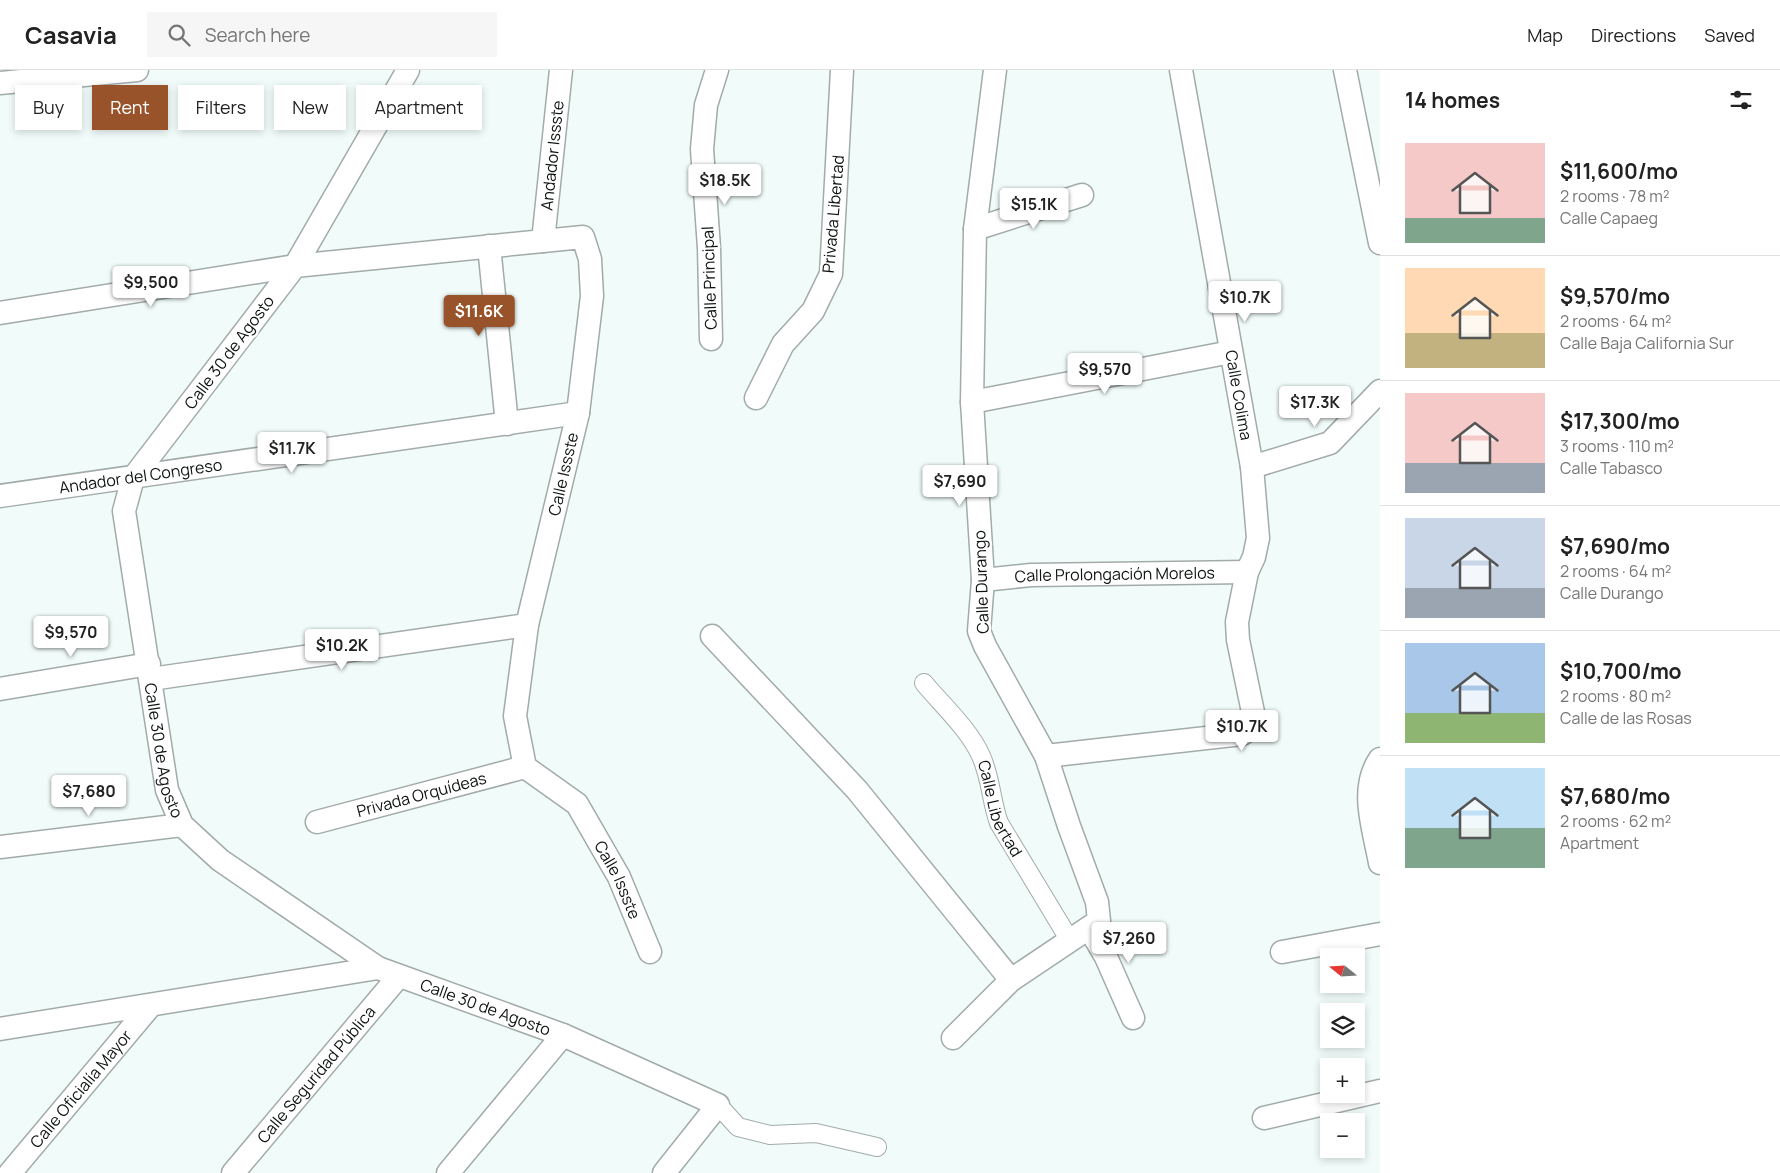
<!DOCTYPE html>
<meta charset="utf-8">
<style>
:root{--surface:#fff;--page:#f6f6f6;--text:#222;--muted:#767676;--line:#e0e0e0;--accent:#99532a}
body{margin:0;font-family:Manrope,sans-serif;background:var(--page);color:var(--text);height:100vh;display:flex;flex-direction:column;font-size:19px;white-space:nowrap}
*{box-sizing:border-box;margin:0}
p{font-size:16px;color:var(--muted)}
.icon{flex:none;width:28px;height:28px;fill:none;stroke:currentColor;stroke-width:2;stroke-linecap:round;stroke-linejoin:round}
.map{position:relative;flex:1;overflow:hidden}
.sheet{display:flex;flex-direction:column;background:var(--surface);width:400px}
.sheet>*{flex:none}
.guide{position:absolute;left:15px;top:15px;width:475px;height:45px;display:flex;gap:10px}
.needle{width:32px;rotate:288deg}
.buttons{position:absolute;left:1320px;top:878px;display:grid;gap:10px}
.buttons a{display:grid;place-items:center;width:45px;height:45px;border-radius:0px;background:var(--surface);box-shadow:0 2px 8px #0003;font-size:25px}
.price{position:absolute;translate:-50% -42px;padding:0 11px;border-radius:5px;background:#fff;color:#222;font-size:16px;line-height:32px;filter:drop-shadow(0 1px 2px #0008)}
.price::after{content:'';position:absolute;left:50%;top:30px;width:15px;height:11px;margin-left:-8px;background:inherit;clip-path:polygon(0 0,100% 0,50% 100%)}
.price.selected{background:var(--accent);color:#fff}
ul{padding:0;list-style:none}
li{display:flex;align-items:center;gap:15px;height:125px;padding:0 25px}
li+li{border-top:1px solid var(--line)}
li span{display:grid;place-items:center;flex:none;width:140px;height:100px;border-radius:0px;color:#555}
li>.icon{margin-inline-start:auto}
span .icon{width:60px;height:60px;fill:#fffc;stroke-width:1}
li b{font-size:21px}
h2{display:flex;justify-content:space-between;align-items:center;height:60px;padding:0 25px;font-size:21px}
.tag{padding:0 18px;border-radius:0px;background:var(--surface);box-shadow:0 2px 8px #0003;font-size:18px;line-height:45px}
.tag.selected{background:var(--accent);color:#fff}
header{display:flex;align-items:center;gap:30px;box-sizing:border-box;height:70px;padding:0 25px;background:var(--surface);border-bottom:1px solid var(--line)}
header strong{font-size:24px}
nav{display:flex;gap:28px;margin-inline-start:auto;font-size:18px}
.search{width:350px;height:45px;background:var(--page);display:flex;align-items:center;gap:12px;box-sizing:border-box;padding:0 18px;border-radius:0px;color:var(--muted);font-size:19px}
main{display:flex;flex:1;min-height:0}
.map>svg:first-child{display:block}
</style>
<header>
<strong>Casavia</strong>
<div class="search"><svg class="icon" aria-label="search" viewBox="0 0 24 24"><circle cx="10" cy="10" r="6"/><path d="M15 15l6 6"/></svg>Search here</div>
<nav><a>Map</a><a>Directions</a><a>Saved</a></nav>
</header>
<main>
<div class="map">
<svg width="1380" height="1103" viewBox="0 0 1380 1103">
<rect width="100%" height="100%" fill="#f1fcfa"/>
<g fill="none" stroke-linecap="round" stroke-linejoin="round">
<!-- pedestrian casing -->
<g stroke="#a2abaa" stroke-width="20">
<g id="pedestrian">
<path id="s1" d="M 924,613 C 943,636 969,659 981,686 C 991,708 991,731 999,753 L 1069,869"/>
<path d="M 718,1035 L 738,1057 L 770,1065 L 816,1063 L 877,1077"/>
</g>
</g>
<!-- minor casing -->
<g stroke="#a2abaa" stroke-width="25">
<g id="minor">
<path id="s2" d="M 408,0 L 295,196 L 133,408 L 124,441 L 167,720 L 182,755 L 220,790 L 378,898 L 563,965 L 718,1035 L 664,1103"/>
<path d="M 1345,0 L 1380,173"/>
<path d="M 0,13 L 137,0"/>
<path d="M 975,159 L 1082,125"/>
<path id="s3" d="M 543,171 L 561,0"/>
<path d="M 489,176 L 507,354"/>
<path id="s4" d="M 0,243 L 295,196 L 583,167 L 590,189 L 592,226 L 578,343 L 527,555 L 515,646 L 525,697 L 577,734 L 619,807 L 650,882"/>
<path d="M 711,269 L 709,178 L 702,79 L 706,35 L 717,0"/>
<path d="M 756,328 L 783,274 L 813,241 L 831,204 L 842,0"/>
<path d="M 972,332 L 1231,282"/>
<path d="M 1252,397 L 1330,373 L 1380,321"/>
<path id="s5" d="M 0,426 L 578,343"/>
<path id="s6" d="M 983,510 L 1031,505 L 1247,502"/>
<path d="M 712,566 L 857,720 L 1011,910"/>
<path d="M 151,609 L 527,555"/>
<path d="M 0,619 L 149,594"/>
<path d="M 1046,686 L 1242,664 L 1251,658 L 1254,647 L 1238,570 L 1237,552 L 1247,502 L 1254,487 L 1258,468 L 1252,397 L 1181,0"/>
<path d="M 1380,689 C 1359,719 1374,759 1380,793"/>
<path id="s7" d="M 317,752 L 525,697"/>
<path d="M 0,777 L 182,755"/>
<path d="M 1089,858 L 1106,887 L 1133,948"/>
<path d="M 1282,882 L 1380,864"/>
<path d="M 0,959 L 378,898"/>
<path d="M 953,968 L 1011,910 L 1099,851 L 1097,832 L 1069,756 L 1046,686 L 985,576 L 979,561 L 983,510 L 972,332 L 975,159 L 995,0"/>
<path d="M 1264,1048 L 1380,1021"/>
<path id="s8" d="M 10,1103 L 151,935"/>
<path id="s9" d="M 233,1103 L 399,906"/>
<path d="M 448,1103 L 563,965"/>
</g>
</g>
<!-- pedestrian -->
<use href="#pedestrian" stroke="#fff" stroke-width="18"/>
<!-- minor -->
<use href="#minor" stroke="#fff" stroke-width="22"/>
</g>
<g text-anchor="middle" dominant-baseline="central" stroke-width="5" stroke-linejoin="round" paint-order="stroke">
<!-- street labels -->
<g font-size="16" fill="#0e1211" stroke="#fff">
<text stroke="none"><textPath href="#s3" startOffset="86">Andador Issste</textPath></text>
<text transform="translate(833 144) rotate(-85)">Privada Libertad</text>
<text transform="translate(709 208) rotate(-92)">Calle Principal</text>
<text transform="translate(229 282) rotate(-53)">Calle 30 de Agosto</text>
<text transform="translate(1239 325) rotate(80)">Calle Colima</text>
<text transform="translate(563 404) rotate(-77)">Calle Issste</text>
<text stroke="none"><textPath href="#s5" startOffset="142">Andador del Congreso</textPath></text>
<text stroke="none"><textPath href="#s6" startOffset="132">Calle Prolongación Morelos</textPath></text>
<text transform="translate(981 512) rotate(-92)">Calle Durango</text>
<text stroke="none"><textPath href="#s2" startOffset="770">Calle 30 de Agosto</textPath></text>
<text stroke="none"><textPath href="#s7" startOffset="108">Privada Orquídeas</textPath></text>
<text stroke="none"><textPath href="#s1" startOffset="149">Calle Libertad</textPath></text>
<text stroke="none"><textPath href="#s4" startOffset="1278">Calle Issste</textPath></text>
<text stroke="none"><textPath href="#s2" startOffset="1205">Calle 30 de Agosto</textPath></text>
<text stroke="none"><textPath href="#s9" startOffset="129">Calle Seguridad Pública</textPath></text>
<text stroke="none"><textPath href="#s8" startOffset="110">Calle Oficialía Mayor</textPath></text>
</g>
</g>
</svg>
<div class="buttons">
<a><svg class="needle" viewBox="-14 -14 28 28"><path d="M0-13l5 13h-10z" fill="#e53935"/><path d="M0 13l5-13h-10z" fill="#767676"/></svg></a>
<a><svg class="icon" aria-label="layers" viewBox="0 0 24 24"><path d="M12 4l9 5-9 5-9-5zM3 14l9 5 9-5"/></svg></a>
<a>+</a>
<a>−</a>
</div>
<b class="price" style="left:725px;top:136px">$18.5K</b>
<b class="price" style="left:1034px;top:160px">$15.1K</b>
<b class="price" style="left:151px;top:238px">$9,500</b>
<b class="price" style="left:1245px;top:253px">$10.7K</b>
<b class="price selected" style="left:479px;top:267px">$11.6K</b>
<b class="price" style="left:1105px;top:325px">$9,570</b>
<b class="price" style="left:1315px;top:358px">$17.3K</b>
<b class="price" style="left:292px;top:404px">$11.7K</b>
<b class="price" style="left:960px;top:437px">$7,690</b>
<b class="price" style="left:71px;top:588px">$9,570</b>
<b class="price" style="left:342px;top:601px">$10.2K</b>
<b class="price" style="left:1242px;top:682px">$10.7K</b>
<b class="price" style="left:89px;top:747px">$7,680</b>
<b class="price" style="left:1129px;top:894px">$7,260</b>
<div class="guide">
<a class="tag">Buy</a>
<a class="tag selected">Rent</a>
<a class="tag">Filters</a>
<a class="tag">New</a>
<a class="tag">Apartment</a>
</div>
</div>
<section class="sheet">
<h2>14 homes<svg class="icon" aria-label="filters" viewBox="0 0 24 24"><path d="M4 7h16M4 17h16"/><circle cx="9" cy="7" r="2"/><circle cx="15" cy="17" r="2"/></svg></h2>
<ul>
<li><span style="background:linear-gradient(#f6c9c9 75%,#7fa58c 0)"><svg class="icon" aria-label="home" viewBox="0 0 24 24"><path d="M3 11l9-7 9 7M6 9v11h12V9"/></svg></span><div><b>$11,600/mo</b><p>2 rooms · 78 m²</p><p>Calle Capaeg</p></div></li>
<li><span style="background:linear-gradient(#ffd9b3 65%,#c2b280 0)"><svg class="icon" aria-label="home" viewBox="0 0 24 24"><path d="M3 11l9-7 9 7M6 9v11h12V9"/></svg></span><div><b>$9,570/mo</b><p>2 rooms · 64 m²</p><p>Calle Baja California Sur</p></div></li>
<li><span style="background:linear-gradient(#f6c9c9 70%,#9aa5b1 0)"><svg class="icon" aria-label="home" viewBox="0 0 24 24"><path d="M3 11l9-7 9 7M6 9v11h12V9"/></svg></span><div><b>$17,300/mo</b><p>3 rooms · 110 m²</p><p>Calle Tabasco</p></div></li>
<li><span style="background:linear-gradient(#c9d6e8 70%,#9aa5b1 0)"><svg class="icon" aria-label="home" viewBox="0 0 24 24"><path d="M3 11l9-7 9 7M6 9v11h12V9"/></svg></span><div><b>$7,690/mo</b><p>2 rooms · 64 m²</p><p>Calle Durango</p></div></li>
<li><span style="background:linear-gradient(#a9c7e8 70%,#8fb573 0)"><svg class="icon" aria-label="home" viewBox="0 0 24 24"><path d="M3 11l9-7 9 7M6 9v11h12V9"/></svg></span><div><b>$10,700/mo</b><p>2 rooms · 80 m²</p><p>Calle de las Rosas</p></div></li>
<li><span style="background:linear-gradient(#bfe0f5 60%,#7fa58c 0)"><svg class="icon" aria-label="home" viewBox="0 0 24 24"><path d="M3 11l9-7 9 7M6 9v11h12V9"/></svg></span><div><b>$7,680/mo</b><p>2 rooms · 62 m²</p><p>Apartment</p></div></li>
</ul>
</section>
</main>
